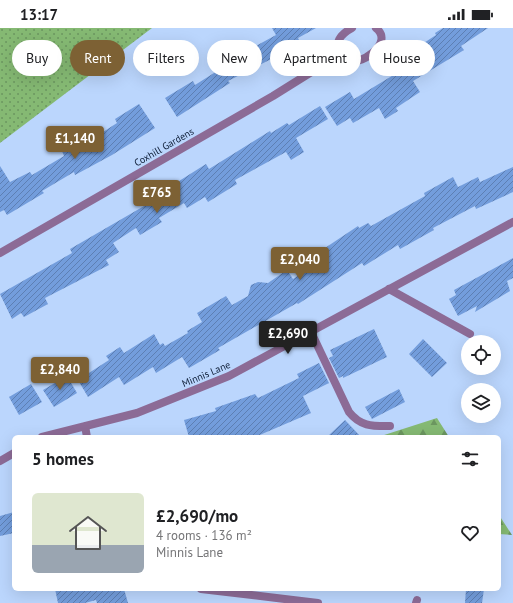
<!DOCTYPE html>
<meta charset="utf-8">
<style>
:root{--surface:#fff;--page:#f2f2f2;--text:#202124;--muted:#757577;--line:#e0e0e0;--accent:#7d6134}
body{margin:0;font-family:"PT Sans",sans-serif;background:var(--page);color:var(--text);height:100vh;display:flex;flex-direction:column;font-size:15px;white-space:nowrap}
*{box-sizing:border-box;margin:0}
p{font-size:13px;color:var(--muted)}
.icon{flex:none;width:22px;height:22px;fill:none;stroke:currentColor;stroke-width:2;stroke-linecap:round;stroke-linejoin:round}
.map{position:relative;flex:1;overflow:hidden}
.details{position:absolute;left:12px;top:407px;width:489px;height:156px;display:flex;flex-direction:column;background:var(--surface);border-radius:6px;box-shadow:0 4px 16px #0002}
.details>*{flex:none}
.hud{position:absolute;left:12px;top:12px;width:489px;height:36px;display:flex;gap:8px}
.tools{position:absolute;left:461px;top:307px;display:grid;gap:8px}
.tools a{display:grid;place-items:center;width:40px;height:40px;border-radius:50%;background:var(--surface);box-shadow:0 4px 16px #0002;font-size:20px}
.price{position:absolute;translate:-50% -34px;padding:0 9px;border-radius:4px;background:var(--accent);color:#fff;font-size:13px;line-height:26px;filter:drop-shadow(0 1px 2px #0008)}
.price::after{content:'';position:absolute;left:50%;top:24px;width:12px;height:9px;margin-left:-6px;background:inherit;clip-path:polygon(0 0,100% 0,50% 100%)}
.price.selected{background:#222;color:#fff}
ul{padding:0;list-style:none}
li{display:flex;align-items:center;gap:12px;height:100px;padding:0 20px}
li+li{border-top:1px solid var(--line)}
li span{display:grid;place-items:center;flex:none;width:112px;height:80px;border-radius:6px;color:#555}
li>.icon{margin-inline-start:auto}
span .icon{width:48px;height:48px;fill:#fffc;stroke-width:1}
li b{font-size:17px}
h2{display:flex;justify-content:space-between;align-items:center;height:48px;padding:0 20px;font-size:17px}
.tag{padding:0 14px;border-radius:18px;background:var(--surface);box-shadow:0 4px 16px #0002;font-size:14px;line-height:36px}
.tag.selected{background:var(--accent);color:#fff}
.status{display:flex;justify-content:space-between;align-items:center;height:28px;padding:0 20px;background:var(--surface);direction:ltr}
.status svg{height:11px;fill:currentColor}
.map>svg:first-child{display:block}
</style>
<div class="status"><b>13:17</b><svg viewBox="0 0 49 12"><path d="M0 12V9h3v3zM5 12V6h3v6zM10 12V3h3v9zM15 12V0h3v12zM26 1h20v11H26zM47 4h2v5h-2z"/></svg></div>
<div class="map">
<svg width="513" height="575" viewBox="0 0 513 575">
<defs>
<pattern id="grass-dots" width="8" height="8" patternUnits="userSpaceOnUse"><rect width="8" height="8" fill="#85b973"/><path d="M2 2h.1M6 6h.1" fill="none" stroke="#6b965f" stroke-width="1.8" stroke-linecap="round"/></pattern>
<pattern id="forest-firs" width="22" height="20" patternUnits="userSpaceOnUse"><rect width="22" height="20" fill="#85b973"/><path d="M5 1l3.5 6h-7zM16 11l3.5 6h-7z" fill="#6b965f"/></pattern>
<pattern id="building-hatch" width="6" height="6" patternUnits="userSpaceOnUse"><rect width="6" height="6" fill="#739ddc"/><path d="M-1 1l2-2M0 6l6-6M5 7l2-2" fill="none" stroke="#5d7fb3"/></pattern>
</defs>
<rect width="100%" height="100%" fill="#bbd6fd"/>
<!-- grass -->
<path fill="url(#grass-dots)" d="M 0,0 L 152,0 L 0,115 Z"/>
<!-- forest -->
<path fill="url(#forest-firs)" d="M 437,390 L 449,409 L 378,409 Z
M 499,487 L 512,507 L 499,506 Z"/>
<!-- building -->
<path fill="url(#building-hatch)" d="M 272,0 L 316,0 L 298,10 L 301,16 L 228,53 L 230,55 L 177,89 L 165,70 L 193,53 L 195,57 L 233,33 L 232,31 L 276,7 Z
M 443,0 L 488,0 L 461,18 L 464,22 L 413,53 L 420,64 L 396,80 L 398,83 L 385,91 L 379,80 L 353,95 L 350,90 L 337,98 L 325,79 L 350,64 L 354,71 L 410,37 L 404,28 L 436,7 L 435,5 Z
M 139,76 L 155,100 L 112,127 L 75,147 L 74,144 L 42,163 L 44,165 L 7,187 L 4,182 L 0,184 L 0,138 L 10,154 L 30,144 L 32,147 L 64,128 L 62,123 L 87,109 L 89,113 L 117,95 L 115,91 Z
M 320,78 L 328,91 L 296,110 L 304,124 L 291,132 L 286,124 L 235,152 L 237,156 L 208,174 L 205,169 L 187,180 L 184,175 L 159,190 L 162,194 L 140,207 L 136,200 L 113,215 L 119,224 L 106,232 L 109,237 L 45,270 L 48,276 L 24,289 L 21,285 L 12,291 L 0,266 L 72,225 L 70,221 L 170,163 L 168,160 L 206,136 L 209,141 L 270,103 L 271,105 L 287,95 L 289,97 Z
M 513,139 L 513,164 L 476,181 L 475,178 L 433,200 L 434,202 L 400,221 L 398,217 L 364,238 L 362,235 L 298,276 L 297,275 L 218,320 L 220,322 L 189,340 L 182,329 L 156,345 L 153,339 L 124,357 L 119,349 L 88,369 L 78,352 L 109,332 L 106,328 L 120,319 L 124,325 L 154,306 L 160,317 L 163,315 L 165,318 L 188,305 L 187,303 L 202,294 L 197,285 L 226,268 L 232,277 L 248,268 L 251,257 L 258,254 L 268,255 L 287,242 L 293,251 L 318,235 L 313,228 L 358,198 L 359,200 L 368,195 L 371,198 L 425,168 L 424,165 L 453,149 L 458,159 L 478,149 L 480,154 Z
M 513,230 L 513,250 L 507,253 L 510,263 L 475,284 L 477,278 L 458,288 L 449,271 L 456,267 L 454,262 Z
M 374,301 L 387,329 L 343,350 L 343,348 L 339,350 L 329,330 L 333,328 L 330,322 Z
M 423,311 L 447,335 L 432,349 L 409,326 Z
M 319,335 L 329,355 L 303,368 L 311,385 L 255,409 L 189,409 L 184,392 L 216,383 L 215,380 L 255,366 L 258,370 L 299,350 L 297,346 Z
M 67,348 L 77,365 L 54,379 L 43,362 Z
M 31,356 L 42,374 L 19,387 L 9,369 Z
M 399,361 L 405,374 L 372,391 L 365,379 Z
M 345,392 L 361,409 L 327,409 Z
M 14,484 L 14,505 L 0,508 L 0,488 Z
M 55,561 L 124,561 L 128,575 L 97,575 L 96,572 L 85,575 L 58,575 Z
M 466,561 L 484,561 L 482,575 L 465,575 Z"/>
<g fill="none" stroke-linecap="round" stroke-linejoin="round">
<!-- service -->
<path stroke="#8c6b96" stroke-width="8" d="M 389,261 L 470,306
M 311,304 L 349,384 C 361,399 373,398 390,398"/>
<!-- minor -->
<path stroke="#8c6b96" stroke-width="8" d="M 352,0 C 339,7 336,14 337,28 C 340,29 343,32 345,33 C 360,39 395,15 376,0
M 0,225 L 273,68 L 337,28
M 85,398 L 87,409
M 42,409 L 137,385 L 229,348 L 513,194
M 0,433 L 14,425
M 201,561 L 318,575
M 416,575 L 417,572"/>
</g>
<g text-anchor="middle" dominant-baseline="central" stroke-width="4" stroke-linejoin="round" paint-order="stroke">
<!-- street labels -->
<g font-size="10" fill="#0d1d36" stroke="#bbd6fd">
<text transform="translate(164 119) rotate(-30)">Coxhill Gardens</text>
<text transform="translate(206 346) rotate(-23)">Minnis Lane</text>
</g>
</g>
</svg>
<div class="tools">
<a><svg class="icon" aria-label="locate" viewBox="0 0 24 24"><circle cx="12" cy="12" r="6"/><path d="M12 2v4M12 18v4M2 12h4M18 12h4"/></svg></a>
<a><svg class="icon" aria-label="layers" viewBox="0 0 24 24"><path d="M12 4l9 5-9 5-9-5zM3 14l9 5 9-5"/></svg></a>
</div>
<b class="price" style="left:75px;top:132px">£1,140</b>
<b class="price" style="left:157px;top:186px">£765</b>
<b class="price" style="left:300px;top:253px">£2,040</b>
<b class="price selected" style="left:288px;top:327px">£2,690</b>
<b class="price" style="left:60px;top:363px">£2,840</b>
<div class="hud">
<a class="tag">Buy</a>
<a class="tag selected">Rent</a>
<a class="tag">Filters</a>
<a class="tag">New</a>
<a class="tag">Apartment</a>
<a class="tag">House</a>
</div>
<section class="details">
<h2>5 homes<svg class="icon" aria-label="filters" viewBox="0 0 24 24"><path d="M4 7h16M4 17h16"/><circle cx="9" cy="7" r="2"/><circle cx="15" cy="17" r="2"/></svg></h2>
<ul>
<li><span style="background:linear-gradient(#dfe7d0 65%,#9aa5b1 0)"><svg class="icon" aria-label="home" viewBox="0 0 24 24"><path d="M3 11l9-7 9 7M6 9v11h12V9"/></svg></span><div><b>£2,690/mo</b><p>4 rooms · 136 m²</p><p>Minnis Lane</p></div><svg class="icon" aria-label="heart" viewBox="0 0 24 24"><path d="M12 20l-8-8c-3-5 5-10 8-4 3-6 11-1 8 4z"/></svg></li>
</ul>
</section>
</div>
